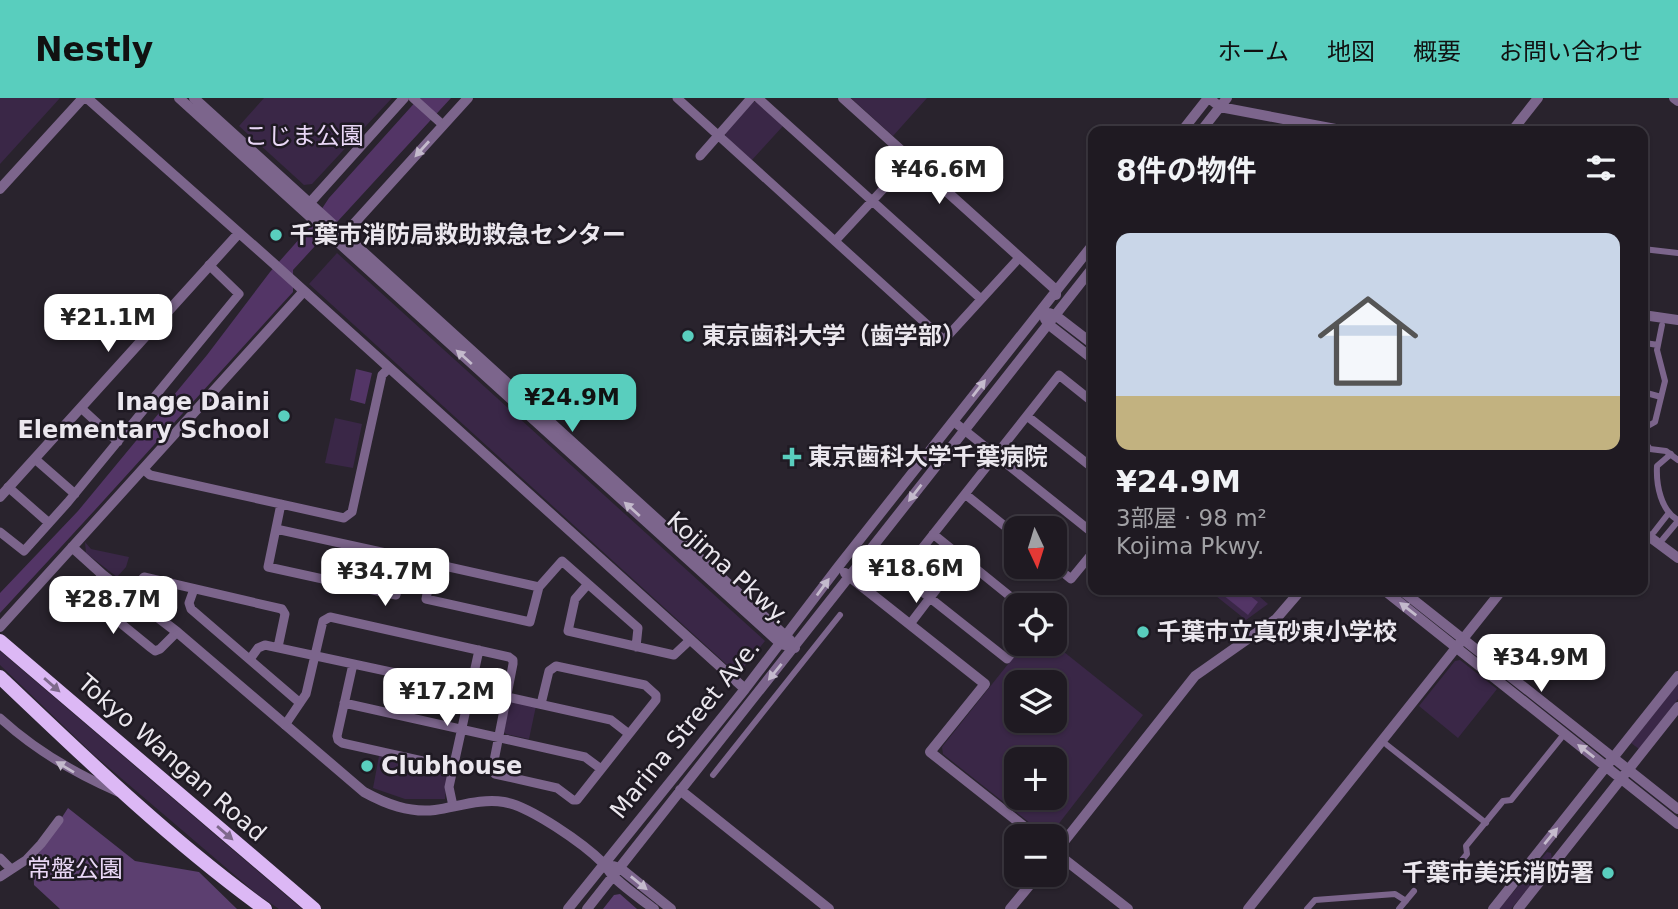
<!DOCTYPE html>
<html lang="ja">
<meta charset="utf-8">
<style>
:root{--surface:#1f1a22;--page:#27232a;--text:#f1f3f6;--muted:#a1a1a5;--line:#3c3840;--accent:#59cebe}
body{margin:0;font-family:"DejaVu Sans","Noto Sans JP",sans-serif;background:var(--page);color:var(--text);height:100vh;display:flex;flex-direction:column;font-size:26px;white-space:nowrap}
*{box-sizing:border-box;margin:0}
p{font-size:23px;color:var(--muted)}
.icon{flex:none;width:38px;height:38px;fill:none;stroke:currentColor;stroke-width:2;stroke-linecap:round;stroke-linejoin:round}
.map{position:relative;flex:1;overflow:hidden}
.sheet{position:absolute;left:1088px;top:28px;width:560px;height:469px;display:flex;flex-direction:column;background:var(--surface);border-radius:14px;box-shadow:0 2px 5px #0004,0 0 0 2px var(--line)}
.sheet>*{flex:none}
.needle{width:46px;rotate:176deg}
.tools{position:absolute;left:1004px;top:418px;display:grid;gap:14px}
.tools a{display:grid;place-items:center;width:63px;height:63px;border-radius:14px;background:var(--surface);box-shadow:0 2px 5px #0004,0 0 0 2px var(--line);font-size:35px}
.price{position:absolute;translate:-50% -60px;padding:0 16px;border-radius:14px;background:#fff;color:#222;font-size:23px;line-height:46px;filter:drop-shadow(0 2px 4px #0008)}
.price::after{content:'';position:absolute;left:50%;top:42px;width:21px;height:16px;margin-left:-10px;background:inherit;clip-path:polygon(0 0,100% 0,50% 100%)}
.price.selected{background:var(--accent);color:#111}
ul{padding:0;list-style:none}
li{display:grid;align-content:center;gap:14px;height:371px;padding:0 28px}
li+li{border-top:2px solid var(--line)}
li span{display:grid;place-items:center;height:217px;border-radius:14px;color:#555}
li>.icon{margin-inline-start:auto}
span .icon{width:126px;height:126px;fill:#fffc;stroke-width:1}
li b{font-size:30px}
h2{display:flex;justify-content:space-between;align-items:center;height:84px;padding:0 28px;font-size:30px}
header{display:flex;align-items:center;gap:42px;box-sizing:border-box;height:98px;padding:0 35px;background:var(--accent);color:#111}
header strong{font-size:33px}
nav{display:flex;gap:38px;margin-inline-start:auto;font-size:24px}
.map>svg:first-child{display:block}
</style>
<header>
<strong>Nestly</strong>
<nav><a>ホーム</a><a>地図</a><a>概要</a><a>お問い合わせ</a></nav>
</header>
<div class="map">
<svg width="1678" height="811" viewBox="0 0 1678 811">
<rect width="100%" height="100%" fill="#29232d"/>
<!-- green -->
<path fill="#3a2747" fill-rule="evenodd" d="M 0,0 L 60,0 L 0,66 Z
M 264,0 L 392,0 L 312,86 L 304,87 L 239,28 Z
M 851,0 L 927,0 L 893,38 Z
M 753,4 L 757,4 L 783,28 L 752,62 L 726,39 L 725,35 Z
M 337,155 L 765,543 L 740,574 L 736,575 L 309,186 Z
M 335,320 L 362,326 L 353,370 L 325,365 Z
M 85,444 L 91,451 L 129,459 L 126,469 L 117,479 L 86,455 Z
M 1220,492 L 1252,492 L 1268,506 L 1246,522 L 1216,498 Z
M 1024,546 L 1054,546 L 1143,617 L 1050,737 L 1045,737 L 943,656 L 942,649 ZM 1017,584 L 1055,584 L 1055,623 L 1017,623 ZM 1017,662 L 1055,662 L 1055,700 L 1017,700 Z
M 0,553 L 302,811 L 279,811 L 257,796 L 94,657 L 0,567 Z
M 1460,562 L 1497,591 L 1458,640 L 1419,608 L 1455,563 Z
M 1678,585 L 1678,601 L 1639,651 L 1631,645 Z
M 512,604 L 536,608 L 529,641 L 506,636 L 504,634 L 509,605 Z
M 379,658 L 448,673 L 445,701 L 405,701 L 373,690 Z
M 1547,754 L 1551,755 L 1552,761 L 1511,811 L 1499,811 Z"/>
<!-- forest -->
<path fill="#5c3f70" d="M 68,710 L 135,763 L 199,774 L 237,811 L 60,811 L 34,787 L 33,764 Z
M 620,796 L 637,811 L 603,811 L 614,797 Z"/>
<!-- water -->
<path fill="#533566" d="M 419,0 L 451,0 L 293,172 L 293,194 C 195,301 99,409 0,515 L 0,495 L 78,413 L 207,257 L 270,174 L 309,130 L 329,100 Z
M 356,271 L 372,275 L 365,306 L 350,302 Z
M 1227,492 L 1243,492 L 1258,504 L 1248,517 L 1223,497 Z"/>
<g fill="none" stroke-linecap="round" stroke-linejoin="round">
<!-- pedestrian -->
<path stroke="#7c658c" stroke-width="6" d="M 1643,151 L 1678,155
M 1662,227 L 1657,252 L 1665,283 L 1655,324 L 1646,329 L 1644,343 L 1650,351 L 1666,353 L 1678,362
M 1643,254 L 1645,245 L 1658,247
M 1643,294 L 1661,299
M 1671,356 L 1657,368 C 1656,387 1661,413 1678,422
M 1654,434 L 1668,416
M 1663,441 L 1678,423
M 1387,647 L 1486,725
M 713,677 L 840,517
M 1457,768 L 1467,756 L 1466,748 L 1503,703 L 1511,702 L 1561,640
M 1307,811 L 1315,802 L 1395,796 L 1406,803
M 1399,811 L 1414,793"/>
<!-- minor -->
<path stroke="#7c658c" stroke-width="9" d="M 413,0 L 443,27
M 677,0 L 944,242 L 1019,160
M 758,0 L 981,201
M 700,58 L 751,0
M 835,143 L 911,61
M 81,310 L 118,344
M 1027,318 L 1094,371
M 953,323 L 1094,436
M 35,361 L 75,396
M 143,371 L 150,377 L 344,420 L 352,414 L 382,277 L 389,270
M 8,389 L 49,425
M 965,396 L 1017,438
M 276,431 L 404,459 L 396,497 L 268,469 L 281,406
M 0,434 L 24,453 L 68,404 L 239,196 L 209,167
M 933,436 L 1022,508
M 404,459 L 539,489
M 433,466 L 426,501 L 530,524 L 539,489 L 562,463 L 638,530 L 636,549
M 1055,468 L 1071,481 L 1094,453
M 103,477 L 90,491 L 91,501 L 151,550 L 155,553 L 160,551 L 177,534
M 588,486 L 575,501 L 568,533 L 674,557 L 690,542
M 194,491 L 189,505 L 191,511 L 300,605
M 128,497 L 144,479 L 282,511 L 285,516 L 278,549
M 910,526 L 961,459
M 1019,546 L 1007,561 L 901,477 L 1059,277 L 1094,305
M 250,561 L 258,550 L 265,547 L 470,591
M 353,566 L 337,638 L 338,642 L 342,645 L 454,670
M 507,599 L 611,622 L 629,636
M 344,605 L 585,659 L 601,671
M 0,620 C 36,653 74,675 118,694
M 285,627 L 306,596 L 323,523 L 330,519 L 509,559 L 513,562 L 513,566 L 492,673 L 495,676 L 557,690 L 573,702 L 577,702 L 656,602 L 656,597 L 645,587 L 556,568 L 549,573 L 541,606
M 453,708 L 449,689 L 479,552
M 0,760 L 11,771
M 0,779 L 26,762 L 41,746 L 59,722"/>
<!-- tertiary -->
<path stroke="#7c658c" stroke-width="10" d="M 87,0 L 272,164 L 745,591
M 179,0 L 781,546 L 795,550
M 194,0 L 790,542
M 843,0 L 1056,192 L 1056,197
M 1209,0 L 1220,9 L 1346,33
M 1674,0 L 1678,3
M 1182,33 L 1208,0
M 1201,33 L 1227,0
M 1512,33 L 1538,0
M 0,91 L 83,0
M 307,108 L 404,0
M 340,141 L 468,0
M 1049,215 L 1055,217 L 1094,247
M 1643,217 L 1678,222
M 1045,221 L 1048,226 L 1094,262
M 0,399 L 239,135
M 1643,434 L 1678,460
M 72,449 L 103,477 L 177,534 L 364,694 C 386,706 409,715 435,712 C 457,709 481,700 504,704 C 530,708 584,746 603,765 C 608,770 611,777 616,781 C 628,792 641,801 654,811
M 845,475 L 985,586 L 930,654 L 1036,738
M 1384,492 L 1678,726
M 1401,492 L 1678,711
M 0,529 L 304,193
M 680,692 L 829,811
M 1055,754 L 1128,811
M 1055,755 L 1195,578 L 1276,521 L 1301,492
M 613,768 L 620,770 L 671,811
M 568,811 L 745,591 L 838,469 L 1094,145
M 587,811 L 1094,168
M 1010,811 L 1038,777
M 1248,811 L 1502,492
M 1493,811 L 1678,578
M 1518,811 L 1678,609"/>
<!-- trunk -->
<path stroke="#dcb8f5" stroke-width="14" d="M 0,543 L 314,811
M 0,579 C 85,660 170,742 265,811"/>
</g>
<!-- one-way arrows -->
<defs><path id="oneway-solid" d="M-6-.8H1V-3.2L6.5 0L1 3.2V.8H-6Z" transform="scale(1.75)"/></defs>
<g fill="#c4bacc">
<use href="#oneway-solid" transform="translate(422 51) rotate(132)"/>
<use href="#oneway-solid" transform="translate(464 259) rotate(-138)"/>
<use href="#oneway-solid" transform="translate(979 290) rotate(-52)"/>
<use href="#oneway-solid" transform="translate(915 395) rotate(128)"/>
<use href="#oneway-solid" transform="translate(632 411) rotate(-138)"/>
<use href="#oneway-solid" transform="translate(823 489) rotate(-54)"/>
<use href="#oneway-solid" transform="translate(1408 511) rotate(-142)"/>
<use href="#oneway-solid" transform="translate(775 574) rotate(129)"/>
<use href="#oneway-solid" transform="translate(1586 653) rotate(-142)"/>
<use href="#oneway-solid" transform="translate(65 669) rotate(-149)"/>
<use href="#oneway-solid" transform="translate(1551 738) rotate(-51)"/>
<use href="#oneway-solid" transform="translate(639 785) rotate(39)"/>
</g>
<g fill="#7e698c">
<use href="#oneway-solid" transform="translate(52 587) rotate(41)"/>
<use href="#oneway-solid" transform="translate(225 735) rotate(41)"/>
</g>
<!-- markers -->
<g fill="#59cebe" stroke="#1f1a23" stroke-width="2.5">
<circle cx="276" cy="137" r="7"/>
<circle cx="688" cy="238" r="7"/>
<circle cx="284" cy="318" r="7"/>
<path d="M788.5 348.5h7v7h7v7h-7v7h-7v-7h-7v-7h7z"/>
<circle cx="1143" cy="534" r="7"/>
<circle cx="367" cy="668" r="7"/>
<circle cx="1608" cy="775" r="7"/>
</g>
<g text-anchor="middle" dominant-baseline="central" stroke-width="5" stroke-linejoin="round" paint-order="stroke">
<!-- park labels -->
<g font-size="24" fill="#e9d7f6" stroke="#1f1a23">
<text x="304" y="38">こじま公園</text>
<text x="75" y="771">常盤公園</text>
</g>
<!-- poi labels -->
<g font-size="24" font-weight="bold" fill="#ebe7ee" stroke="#1f1a23" text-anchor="start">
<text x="290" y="137">千葉市消防局救助救急センター</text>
<text x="702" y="238">東京歯科大学（歯学部）</text>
<text x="270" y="304" text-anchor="end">Inage Daini<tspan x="270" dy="28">Elementary School</tspan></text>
<text x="808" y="359">東京歯科大学千葉病院</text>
<text x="1157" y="534">千葉市立真砂東小学校</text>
<text x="381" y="668">Clubhouse</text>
<text x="1594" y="775" text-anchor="end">千葉市美浜消防署</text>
</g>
<!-- street labels -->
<g font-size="24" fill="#ebe7ee" stroke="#1f1a23">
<text transform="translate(728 470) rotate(42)">Kojima Pkwy.</text>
<text transform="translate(685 631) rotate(-51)">Marina Street Ave.</text>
<text transform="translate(172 660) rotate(41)">Tokyo Wangan Road</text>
</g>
</g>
</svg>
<div class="tools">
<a><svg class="needle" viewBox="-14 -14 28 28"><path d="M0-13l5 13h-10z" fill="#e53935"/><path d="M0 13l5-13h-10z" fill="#a1a1a5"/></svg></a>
<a><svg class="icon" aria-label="locate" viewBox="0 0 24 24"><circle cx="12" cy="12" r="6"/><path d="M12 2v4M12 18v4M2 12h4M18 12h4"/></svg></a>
<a><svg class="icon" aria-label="layers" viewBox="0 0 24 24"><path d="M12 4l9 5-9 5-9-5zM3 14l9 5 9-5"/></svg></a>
<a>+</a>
<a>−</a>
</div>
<b class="price" style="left:939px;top:108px">¥46.6M</b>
<b class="price" style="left:108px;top:256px">¥21.1M</b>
<b class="price selected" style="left:572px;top:336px">¥24.9M</b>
<b class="price" style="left:916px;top:507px">¥18.6M</b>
<b class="price" style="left:385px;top:510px">¥34.7M</b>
<b class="price" style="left:113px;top:538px">¥28.7M</b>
<b class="price" style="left:1541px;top:596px">¥34.9M</b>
<b class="price" style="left:447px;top:630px">¥17.2M</b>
<section class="sheet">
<h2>8件の物件<svg class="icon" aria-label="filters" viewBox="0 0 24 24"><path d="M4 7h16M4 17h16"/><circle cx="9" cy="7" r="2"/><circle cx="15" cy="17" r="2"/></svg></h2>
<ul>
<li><span style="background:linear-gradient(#c9d6e8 75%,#c2b280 0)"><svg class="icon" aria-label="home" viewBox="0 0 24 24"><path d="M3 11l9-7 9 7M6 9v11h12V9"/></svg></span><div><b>¥24.9M</b><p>3部屋 · 98 m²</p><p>Kojima Pkwy.</p></div></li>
</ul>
</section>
</div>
